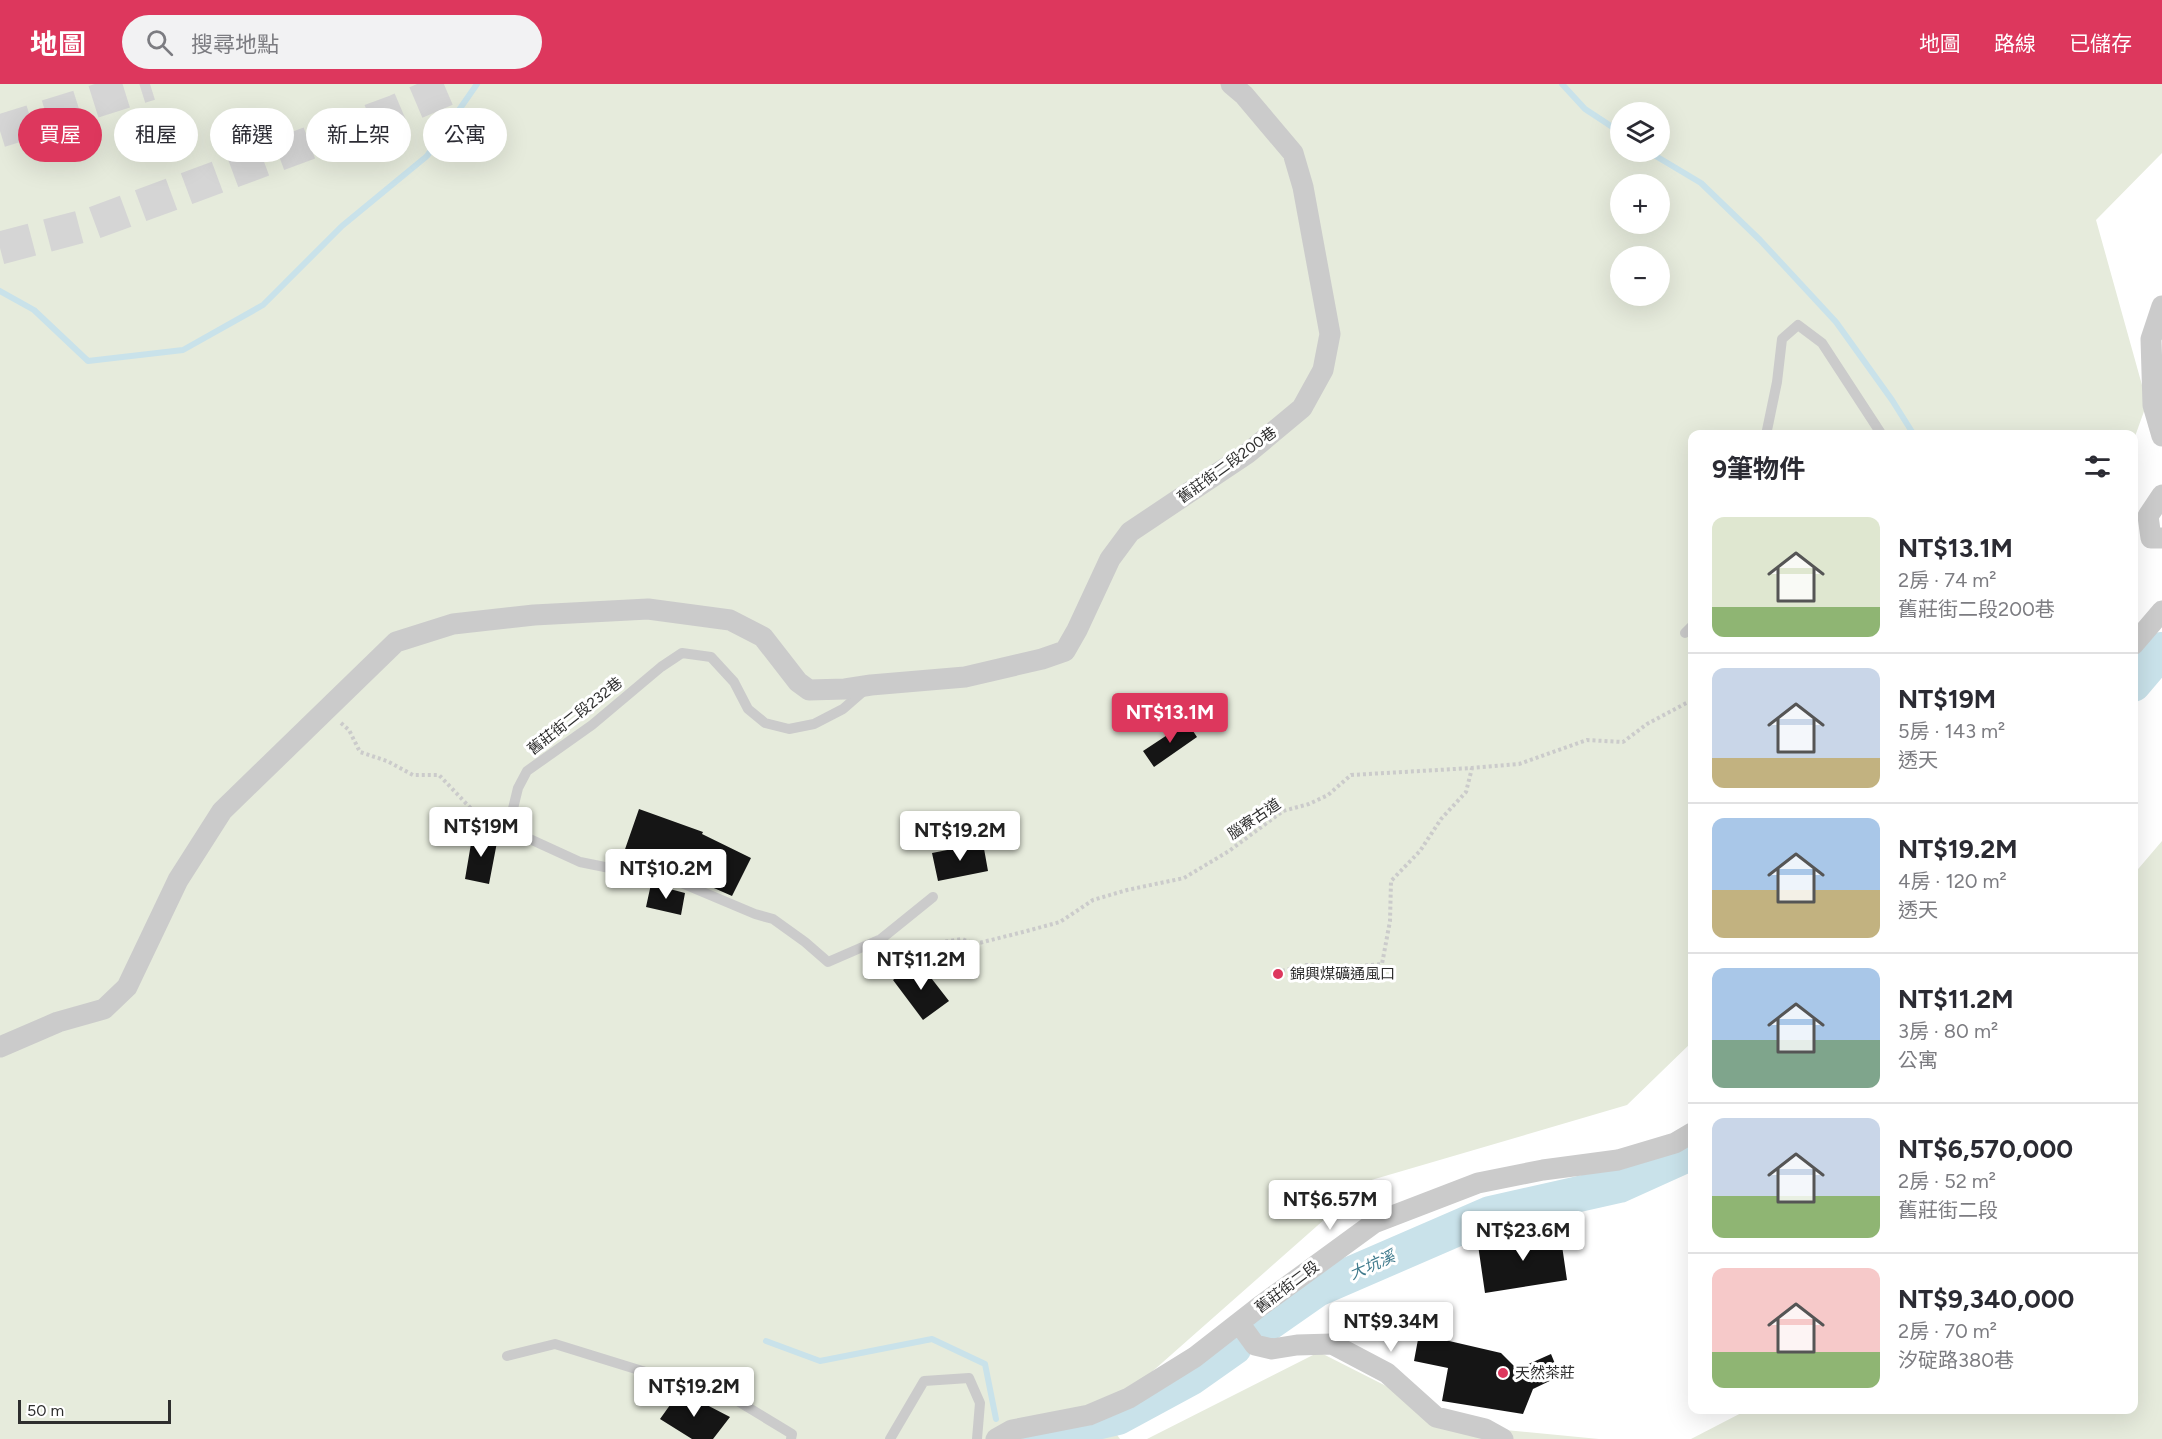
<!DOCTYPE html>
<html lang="zh-TW">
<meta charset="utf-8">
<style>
:root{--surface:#fff;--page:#f2f2f3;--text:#2b2b33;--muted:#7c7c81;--line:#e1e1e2;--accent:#dd375d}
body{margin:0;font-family:Figtree,"Noto Sans TC",sans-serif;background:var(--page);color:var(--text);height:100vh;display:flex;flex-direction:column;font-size:22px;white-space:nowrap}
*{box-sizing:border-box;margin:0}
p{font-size:20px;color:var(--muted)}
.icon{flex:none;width:33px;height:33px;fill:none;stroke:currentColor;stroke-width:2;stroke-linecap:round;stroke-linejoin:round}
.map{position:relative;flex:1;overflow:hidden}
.sheet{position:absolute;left:1688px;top:346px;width:450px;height:984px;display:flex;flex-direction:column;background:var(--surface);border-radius:12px;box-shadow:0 6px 24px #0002}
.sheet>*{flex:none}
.hud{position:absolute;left:18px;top:24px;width:570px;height:54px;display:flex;gap:12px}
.tools{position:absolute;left:1610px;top:18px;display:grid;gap:12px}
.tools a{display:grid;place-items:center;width:60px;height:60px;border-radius:50%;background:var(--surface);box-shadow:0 6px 24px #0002;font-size:30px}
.scale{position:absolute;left:18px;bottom:15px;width:153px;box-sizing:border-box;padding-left:6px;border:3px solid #2e2e2e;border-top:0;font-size:16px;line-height:21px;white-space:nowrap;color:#2e2e2e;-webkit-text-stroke:4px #fff;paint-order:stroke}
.price{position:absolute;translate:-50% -51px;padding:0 14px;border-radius:6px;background:#fff;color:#222;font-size:20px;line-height:39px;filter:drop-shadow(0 2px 3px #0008)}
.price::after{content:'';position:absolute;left:50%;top:36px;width:18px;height:14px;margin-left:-9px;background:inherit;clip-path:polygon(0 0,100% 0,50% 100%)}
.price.selected{background:var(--accent);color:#fff}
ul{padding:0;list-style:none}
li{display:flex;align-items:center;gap:18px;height:150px;padding:0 24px}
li+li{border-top:2px solid var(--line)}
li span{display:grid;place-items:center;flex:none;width:168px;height:120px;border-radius:12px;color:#555}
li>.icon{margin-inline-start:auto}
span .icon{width:72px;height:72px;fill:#fffc;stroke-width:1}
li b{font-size:26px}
h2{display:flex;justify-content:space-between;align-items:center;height:72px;padding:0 24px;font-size:26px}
.pill{padding:0 21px;border-radius:27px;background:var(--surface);box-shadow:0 6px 24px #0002;font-size:21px;line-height:54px}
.pill.selected{background:var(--accent);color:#fff}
header{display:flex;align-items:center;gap:36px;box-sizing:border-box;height:84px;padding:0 30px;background:var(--accent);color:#fff}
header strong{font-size:28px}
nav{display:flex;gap:33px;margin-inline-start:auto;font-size:21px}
.search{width:420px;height:54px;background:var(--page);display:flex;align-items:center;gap:15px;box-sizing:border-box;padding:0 21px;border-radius:33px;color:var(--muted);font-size:22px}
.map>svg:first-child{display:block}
</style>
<header>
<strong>地圖</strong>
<div class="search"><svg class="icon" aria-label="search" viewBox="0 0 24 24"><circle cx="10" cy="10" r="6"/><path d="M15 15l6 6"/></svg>搜尋地點</div>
<nav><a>地圖</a><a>路線</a><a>已儲存</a></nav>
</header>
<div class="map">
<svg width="2162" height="1355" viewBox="0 0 2162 1355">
<rect width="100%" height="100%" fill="#fff"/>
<!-- green -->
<path fill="#e6ebdc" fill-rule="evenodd" d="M 0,0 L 2162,0 L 2162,69 L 2096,136 L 2147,319 L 2133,358 L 2133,351 L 1692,351 L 1692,958 L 1627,1021 L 1368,1097 L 1103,1331 L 1120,1355 L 0,1355 ZM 1620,28 L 1659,28 L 1659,68 L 1620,68 ZM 1620,100 L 1659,100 L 1659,140 L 1620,140 ZM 1620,172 L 1659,172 L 1659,212 L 1620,212 Z
M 2162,757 L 2162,1355 L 1691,1355 L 1747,1326 L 2133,1326 L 2133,791 Z
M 1319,1268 L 1465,1342 L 1599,1355 L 1147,1355 Z"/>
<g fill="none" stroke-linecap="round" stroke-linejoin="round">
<!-- stream -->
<path stroke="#c9e2ea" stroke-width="6" d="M 1562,0 L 1585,25 L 1620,48
M 1649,68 L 1701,99 L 1760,156 L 1836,238 L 1892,316 L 1914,351
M 0,207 L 34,226 L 88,277 L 183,266 L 263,221 L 342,142 L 427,72 L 477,0
M 766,1257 L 820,1277 L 932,1255 L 985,1280 L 996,1335
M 2133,1305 L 2134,1307"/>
<!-- river -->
<path stroke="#c9e2ea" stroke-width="36" d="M 2133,600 L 2162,566
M 1264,1242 L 1317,1205 L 1490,1130 L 1619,1101 L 1692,1068
M 1022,1355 L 1118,1333 L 1190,1294 L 1234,1263"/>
</g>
<!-- building -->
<path fill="#151515" d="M 1187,638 L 1197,653 L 1154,683 L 1143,667 Z
M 639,725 L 703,748 L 702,750 L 751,774 L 732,812 L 689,793 L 654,785 L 655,782 L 623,771 Z
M 473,748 L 498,753 L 489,800 L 465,795 Z
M 983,759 L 988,787 L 938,797 L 932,769 Z
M 651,800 L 685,809 L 681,831 L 646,823 Z
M 918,877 L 949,917 L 923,936 L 893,896 Z
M 1560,1148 L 1567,1196 L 1485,1209 L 1478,1161 Z
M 1419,1250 L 1501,1269 L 1517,1285 L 1551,1270 L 1560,1292 L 1533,1305 L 1523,1330 L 1442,1317 L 1448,1284 L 1414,1277 Z
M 680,1307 L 730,1333 L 713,1355 L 692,1355 L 660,1335 Z"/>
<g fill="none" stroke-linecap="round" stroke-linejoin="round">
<!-- highway-tunnel -->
<path stroke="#d5d5d5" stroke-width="33" stroke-dasharray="33 16" stroke-linecap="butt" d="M 0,47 L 150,0
M 0,164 L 91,140 L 396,27 L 459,0"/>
<!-- path -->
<path stroke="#cbcbcb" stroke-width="4" stroke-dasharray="3 3" stroke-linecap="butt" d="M 341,639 L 349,646 L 360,668 L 387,677 L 413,691 L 439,691 L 482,736 L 497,738
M 887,871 L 923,861 L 962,855 L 975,860 L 1023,848 L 1060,838 L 1093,816 L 1127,806 L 1184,794 L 1229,767 L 1283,727 L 1309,720 L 1328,711 L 1351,691 L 1472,684 L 1519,680 L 1587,656 L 1623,658 L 1647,640 L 1692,616
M 1282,887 L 1306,881 L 1346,883 L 1382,880 L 1390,837 L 1391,797 L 1420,767 L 1441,735 L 1466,708 L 1472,684"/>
<!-- lane -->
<path stroke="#cbcbcb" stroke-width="10" d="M 1766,351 L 1777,298 L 1782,255 L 1798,241 L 1822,259 L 1882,351
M 1685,549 L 1692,542
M 866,605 L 843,625 L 814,640 L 789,645 L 765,639 L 748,625 L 734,598 L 711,573 L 682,569 L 661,583 L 592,641 L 527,687 L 518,704 L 508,745 L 580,778 L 679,798 L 755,830 L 773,835 L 805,858 L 828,878 L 881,855 L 933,813
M 507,1272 L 555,1260 L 736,1316 L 792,1350 L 791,1355
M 890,1355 L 924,1297 L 969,1294 L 980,1319 L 977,1355"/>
<!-- street -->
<path stroke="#cbcbcb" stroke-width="21" d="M 2162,222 L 2151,255 L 2153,321 L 2162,352
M 2162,411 L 2148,432 L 2151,454 L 2162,454
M 2133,561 L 2162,527
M 0,963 L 58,938 L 104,925 L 127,903 L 178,796 L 222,727 L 396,558 L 453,540 L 534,531 L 648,525 L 730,536 L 763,553 L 798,598 L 809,606 L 845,605 L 871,601 L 965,593 L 1042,575 L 1065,567 L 1077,546 L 1110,475 L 1130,448 L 1248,369 L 1302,324 L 1323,286 L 1330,250 L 1303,103 L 1293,69 L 1244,11 L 1231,0
M 1239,1239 L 1255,1261 L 1272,1265 L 1297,1261 L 1332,1260 L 1387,1289 L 1436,1333 L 1485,1345 L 1503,1355
M 996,1355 L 1012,1346 L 1089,1331 L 1129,1314 L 1195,1273 L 1259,1223 L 1374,1139 L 1478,1099 L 1543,1086 L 1618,1076 L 1675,1059 L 1692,1049"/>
</g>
<!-- markers -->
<g fill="#dd375d" stroke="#fff" stroke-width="2">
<circle cx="1278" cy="890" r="6"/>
<circle cx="1503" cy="1289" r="6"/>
</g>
<g text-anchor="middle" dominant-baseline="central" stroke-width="6" stroke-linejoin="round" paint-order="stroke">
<!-- street labels -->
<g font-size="15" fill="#2e2e2e" stroke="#fff">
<text transform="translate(1227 381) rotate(-36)">舊莊街二段200巷</text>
<text transform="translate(575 632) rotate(-38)">舊莊街二段232巷</text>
<text transform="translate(1254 735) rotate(-34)">腦寮古道</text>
<text transform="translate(1287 1203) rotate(-37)">舊莊街二段</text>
</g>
<!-- poi labels -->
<g font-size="15" fill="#2e2e2e" stroke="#fff" text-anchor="start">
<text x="1290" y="890">錦興煤礦通風口</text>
<text x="1515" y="1289">天然茶莊</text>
</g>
<!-- water labels -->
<g font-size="16" font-style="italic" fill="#3f7a8c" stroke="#fff">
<text transform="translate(1372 1181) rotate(-24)">大坑溪</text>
</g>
</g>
</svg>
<div class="tools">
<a><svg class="icon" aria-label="layers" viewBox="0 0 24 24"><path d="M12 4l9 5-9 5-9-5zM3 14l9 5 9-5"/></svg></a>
<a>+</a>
<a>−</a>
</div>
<div class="scale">50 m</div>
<b class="price selected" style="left:1170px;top:660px">NT$13.1M</b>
<b class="price" style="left:481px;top:774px">NT$19M</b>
<b class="price" style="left:960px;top:778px">NT$19.2M</b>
<b class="price" style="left:666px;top:816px">NT$10.2M</b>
<b class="price" style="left:921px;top:907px">NT$11.2M</b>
<b class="price" style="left:1330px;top:1147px">NT$6.57M</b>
<b class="price" style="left:1523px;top:1178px">NT$23.6M</b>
<b class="price" style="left:1391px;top:1269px">NT$9.34M</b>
<b class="price" style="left:694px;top:1334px">NT$19.2M</b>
<div class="hud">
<a class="pill selected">買屋</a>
<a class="pill">租屋</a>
<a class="pill">篩選</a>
<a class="pill">新上架</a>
<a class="pill">公寓</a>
</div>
<section class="sheet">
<h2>9筆物件<svg class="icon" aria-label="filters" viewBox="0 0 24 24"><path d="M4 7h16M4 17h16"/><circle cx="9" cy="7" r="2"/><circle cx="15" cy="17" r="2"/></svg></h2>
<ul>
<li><span style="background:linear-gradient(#dfe7d0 75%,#8fb573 0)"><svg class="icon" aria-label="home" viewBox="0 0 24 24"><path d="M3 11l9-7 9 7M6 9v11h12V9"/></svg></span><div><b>NT$13.1M</b><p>2房 · 74 m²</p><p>舊莊街二段200巷</p></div></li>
<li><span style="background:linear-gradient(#c9d6e8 75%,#c2b280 0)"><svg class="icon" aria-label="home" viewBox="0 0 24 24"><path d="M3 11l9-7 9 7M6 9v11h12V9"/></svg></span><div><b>NT$19M</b><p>5房 · 143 m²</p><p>透天</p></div></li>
<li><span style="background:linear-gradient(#a9c7e8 60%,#c2b280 0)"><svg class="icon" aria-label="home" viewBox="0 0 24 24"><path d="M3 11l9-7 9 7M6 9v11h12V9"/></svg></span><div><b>NT$19.2M</b><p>4房 · 120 m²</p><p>透天</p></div></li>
<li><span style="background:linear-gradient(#a9c7e8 60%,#7fa58c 0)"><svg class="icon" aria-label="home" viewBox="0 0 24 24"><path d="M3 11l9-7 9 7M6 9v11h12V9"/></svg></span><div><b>NT$11.2M</b><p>3房 · 80 m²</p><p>公寓</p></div></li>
<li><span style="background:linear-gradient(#c9d6e8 65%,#8fb573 0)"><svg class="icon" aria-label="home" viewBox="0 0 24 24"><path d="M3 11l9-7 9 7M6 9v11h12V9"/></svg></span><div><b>NT$6,570,000</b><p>2房 · 52 m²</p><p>舊莊街二段</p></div></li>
<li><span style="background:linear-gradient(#f6c9c9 70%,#8fb573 0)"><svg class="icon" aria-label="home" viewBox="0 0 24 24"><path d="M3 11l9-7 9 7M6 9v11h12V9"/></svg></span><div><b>NT$9,340,000</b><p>2房 · 70 m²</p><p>汐碇路380巷</p></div></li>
</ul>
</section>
</div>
